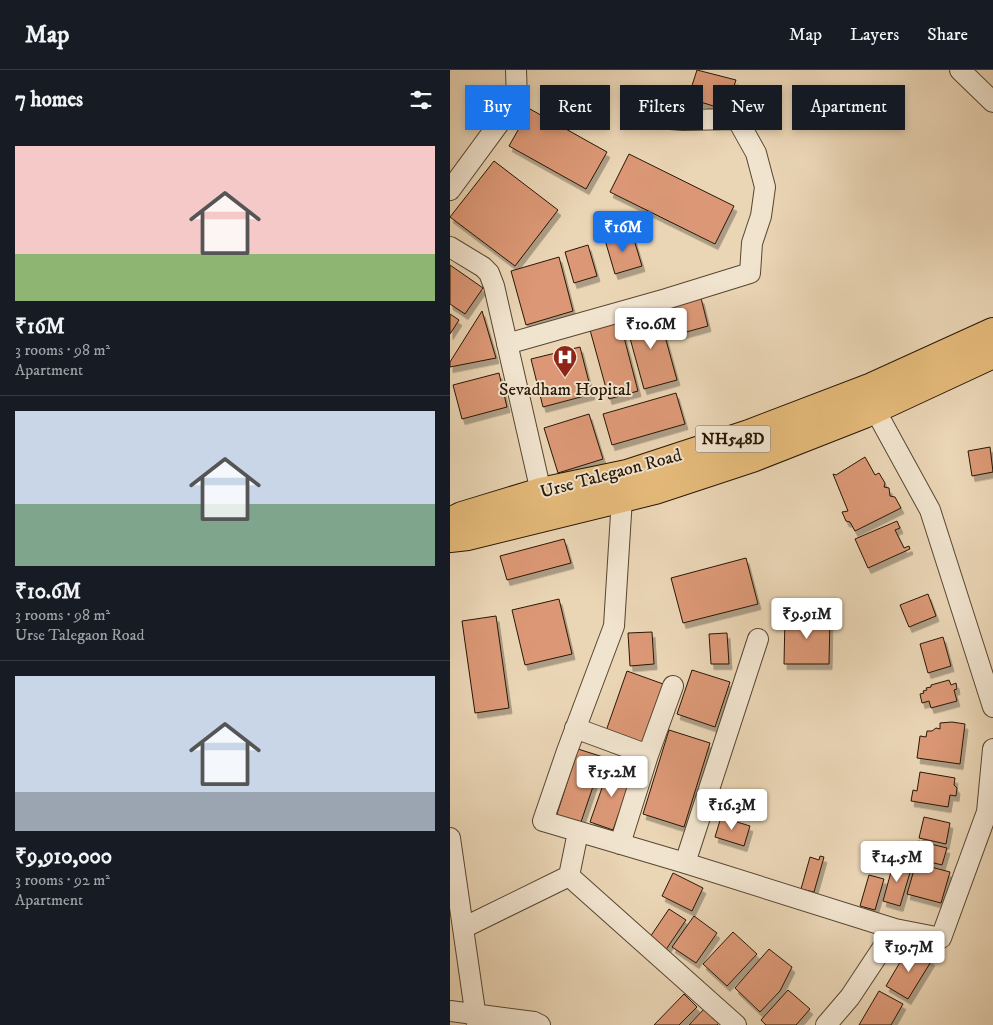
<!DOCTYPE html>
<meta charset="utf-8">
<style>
:root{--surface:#171b24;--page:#20242c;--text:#f1f3f6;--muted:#9ea1a6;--line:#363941;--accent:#1a73e8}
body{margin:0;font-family:"IM FELL DW Pica",serif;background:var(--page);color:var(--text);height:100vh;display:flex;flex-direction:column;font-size:19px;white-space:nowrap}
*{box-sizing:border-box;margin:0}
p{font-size:16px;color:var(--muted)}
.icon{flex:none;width:28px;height:28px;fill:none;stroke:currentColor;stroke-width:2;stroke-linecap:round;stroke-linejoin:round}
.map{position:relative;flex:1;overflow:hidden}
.side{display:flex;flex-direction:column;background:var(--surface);width:450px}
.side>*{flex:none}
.hud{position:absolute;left:15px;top:15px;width:452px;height:45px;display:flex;gap:10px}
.price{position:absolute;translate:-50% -42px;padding:0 11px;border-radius:5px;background:#fff;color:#222;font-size:16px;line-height:32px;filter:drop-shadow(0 1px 2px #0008)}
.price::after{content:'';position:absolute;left:50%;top:30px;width:15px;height:11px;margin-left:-8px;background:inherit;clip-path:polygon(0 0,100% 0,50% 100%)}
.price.selected{background:var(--accent);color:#fff}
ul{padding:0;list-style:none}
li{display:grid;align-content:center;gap:10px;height:265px;padding:0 15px}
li+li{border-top:1px solid var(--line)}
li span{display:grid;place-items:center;height:155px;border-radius:0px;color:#555}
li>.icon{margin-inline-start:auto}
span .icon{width:90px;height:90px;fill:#fffc;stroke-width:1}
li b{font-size:21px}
h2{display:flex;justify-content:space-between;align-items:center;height:60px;padding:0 15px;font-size:21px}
.pill{padding:0 18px;border-radius:0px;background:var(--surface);box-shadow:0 2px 8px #0003;font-size:18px;line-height:45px}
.pill.selected{background:var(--accent);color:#fff}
header{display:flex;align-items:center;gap:30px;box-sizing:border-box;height:70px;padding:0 25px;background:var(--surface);border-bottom:1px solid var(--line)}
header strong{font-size:24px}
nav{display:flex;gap:28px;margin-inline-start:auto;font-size:18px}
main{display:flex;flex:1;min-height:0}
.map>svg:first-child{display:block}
</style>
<header>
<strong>Map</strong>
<nav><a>Map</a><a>Layers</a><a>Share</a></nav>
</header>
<main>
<section class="side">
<h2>7 homes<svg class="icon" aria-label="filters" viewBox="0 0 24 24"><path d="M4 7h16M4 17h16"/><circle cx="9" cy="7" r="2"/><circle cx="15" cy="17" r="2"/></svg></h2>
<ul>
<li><span style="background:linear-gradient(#f6c9c9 70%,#8fb573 0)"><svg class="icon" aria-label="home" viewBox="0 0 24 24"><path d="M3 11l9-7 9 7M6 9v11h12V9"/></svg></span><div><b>₹16M</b><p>3 rooms · 98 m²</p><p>Apartment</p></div></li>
<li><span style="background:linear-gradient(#c9d6e8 60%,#7fa58c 0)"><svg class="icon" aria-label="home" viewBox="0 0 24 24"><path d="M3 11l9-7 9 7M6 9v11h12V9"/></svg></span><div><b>₹10.6M</b><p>3 rooms · 98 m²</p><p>Urse Talegaon Road</p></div></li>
<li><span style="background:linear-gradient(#c9d6e8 75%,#9aa5b1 0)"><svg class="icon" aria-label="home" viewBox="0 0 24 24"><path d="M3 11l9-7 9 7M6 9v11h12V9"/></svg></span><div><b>₹9,910,000</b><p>3 rooms · 92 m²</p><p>Apartment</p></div></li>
</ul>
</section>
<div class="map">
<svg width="543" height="955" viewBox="0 0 543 955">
<defs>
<filter id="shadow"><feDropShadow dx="3" dy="5.5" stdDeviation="0" flood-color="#0004"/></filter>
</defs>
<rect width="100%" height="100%" fill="#ead5b5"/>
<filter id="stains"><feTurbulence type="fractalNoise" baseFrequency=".004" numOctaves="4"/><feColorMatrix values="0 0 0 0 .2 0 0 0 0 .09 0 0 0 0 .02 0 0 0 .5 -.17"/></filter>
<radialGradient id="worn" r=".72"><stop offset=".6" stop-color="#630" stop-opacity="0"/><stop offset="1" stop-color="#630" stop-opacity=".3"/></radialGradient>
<!-- building -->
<path fill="#dc9876" stroke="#271704" filter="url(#shadow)" d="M 247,0 L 286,10 L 276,40 L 238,28 Z
M 80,39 L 157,82 L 136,119 L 59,76 Z
M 179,84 L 284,136 L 265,174 L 160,122 Z
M 44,91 L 108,140 L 65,196 L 0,147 Z
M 182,163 L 192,196 L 165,204 L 155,170 Z
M 138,175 L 147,206 L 124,213 L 115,182 Z
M 109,187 L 123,241 L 76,255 L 61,201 Z
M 0,195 L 33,218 L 15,244 L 0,234 Z
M 251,228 L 258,256 L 229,264 L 222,236 Z
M 32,241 L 46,288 L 0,297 L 0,292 Z
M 208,241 L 227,310 L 194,319 L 175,250 Z
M 0,244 L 9,250 L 0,264 Z
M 170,252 L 188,321 L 159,329 L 140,260 Z
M 130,277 L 142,324 L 93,337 L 81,289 Z
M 49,303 L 57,337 L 12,349 L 3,315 Z
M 226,323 L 235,354 L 162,375 L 153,344 Z
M 139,344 L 153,389 L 108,403 L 94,358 Z
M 540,377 L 543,402 L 522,406 L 518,381 Z
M 415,387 L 425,405 L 429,403 L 435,413 L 434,417 L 439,418 L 440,426 L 445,427 L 451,438 L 405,461 L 400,452 L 396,451 L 392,442 L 398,441 L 383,404 L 386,405 Z
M 447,451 L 450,458 L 445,460 L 454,478 L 459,476 L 460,479 L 418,498 L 405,469 Z
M 114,469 L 121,493 L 57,510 L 50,486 Z
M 296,488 L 308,534 L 233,553 L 221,508 Z
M 478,524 L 486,546 L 459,557 L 450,535 Z
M 109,529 L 122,584 L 75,595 L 62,540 Z
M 46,546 L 59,638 L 25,643 L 12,551 Z
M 335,546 L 380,547 L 379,594 L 334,594 Z
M 202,562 L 204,594 L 180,596 L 178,563 Z
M 277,563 L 279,594 L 261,594 L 259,564 Z
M 493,567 L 501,596 L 478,603 L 470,574 Z
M 242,600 L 280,612 L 265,657 L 227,644 Z
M 177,601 L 216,615 L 194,674 L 156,661 Z
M 499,610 L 501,615 L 506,613 L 507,619 L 504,620 L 507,631 L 481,638 L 479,631 L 472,633 L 470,624 L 474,623 L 473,621 L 477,620 L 476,618 L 481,617 L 481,615 Z
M 502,652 L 515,654 L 510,694 L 467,688 L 470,666 L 476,667 L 477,661 L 482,661 L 486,658 L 490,659 L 490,653 Z
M 219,660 L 260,673 L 234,757 L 193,744 Z
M 128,679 L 153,687 L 130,755 L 106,747 Z
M 160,695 L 183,703 L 163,760 L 140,752 Z
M 470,702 L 505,708 L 504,715 L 507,718 L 506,726 L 500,725 L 498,737 L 461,731 L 463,720 L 467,721 Z
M 271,747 L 300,756 L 294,776 L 265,767 Z
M 474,747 L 500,753 L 496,774 L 469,768 Z
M 468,771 L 497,778 L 492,795 L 464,788 Z
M 370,786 L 374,787 L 364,822 L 351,819 L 360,787 L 369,790 Z
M 444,791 L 462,796 L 450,836 L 433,831 Z
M 466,793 L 500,802 L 491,833 L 457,824 Z
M 223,803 L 253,818 L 242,841 L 212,826 Z
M 419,805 L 434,809 L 425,840 L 410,836 Z
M 219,839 L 236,850 L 215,881 L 198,870 Z
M 244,846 L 267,863 L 246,893 L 222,877 Z
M 283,862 L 307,884 L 277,916 L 253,894 Z
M 459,877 L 482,890 L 458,929 L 436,916 Z
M 319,879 L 342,897 L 330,921 L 310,942 L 285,918 Z
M 338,920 L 360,939 L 346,955 L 316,955 L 311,950 Z
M 429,921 L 453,934 L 441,955 L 409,955 Z
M 234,924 L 247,937 L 229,955 L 204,955 Z
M 254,939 L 269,953 L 267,955 L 239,955 Z"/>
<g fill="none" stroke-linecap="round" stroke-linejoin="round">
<!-- minor casing -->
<g stroke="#584630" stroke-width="22">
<path id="minor" d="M 510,0 L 543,32
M 0,120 L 67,29 L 66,0
M 0,177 L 33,197 L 39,203 L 44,216 L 91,422
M 57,274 L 216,229 L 300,203 L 302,173 L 311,146 L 315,117 L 306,83 L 287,49 L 233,50 L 195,47
M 418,327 L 480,440 L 543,637
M 172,428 L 164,556 L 117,681 L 93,751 L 235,793 L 445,859 L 491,868 L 537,742 L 543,679
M 125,658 L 198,685 L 170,774
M 198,685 L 223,616
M 128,762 L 119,806 L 286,955
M 0,768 L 27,955
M 235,793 L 308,569
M 13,858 L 119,806
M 0,941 L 84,952 L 90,955
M 376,955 L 400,927 L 445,859"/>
</g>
<!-- highway casing -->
<g stroke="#271704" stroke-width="30">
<path id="highway" d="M 0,452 L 12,446 L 91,422 L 177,404 L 299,364 L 422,317 L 543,262
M 0,468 L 18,466 L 205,420 L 302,388 L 414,344 L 543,284"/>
</g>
<!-- minor -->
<use href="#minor" stroke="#f1e4cf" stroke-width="20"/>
<!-- highway -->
<use href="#highway" stroke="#e5ba7a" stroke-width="28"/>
</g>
<!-- icons -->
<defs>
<g id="hospital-pin" transform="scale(1.25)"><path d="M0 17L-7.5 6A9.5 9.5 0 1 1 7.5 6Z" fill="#8f2418" stroke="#f1e4cf"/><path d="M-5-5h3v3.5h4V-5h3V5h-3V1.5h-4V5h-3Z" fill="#fff"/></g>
</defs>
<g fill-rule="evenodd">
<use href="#hospital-pin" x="115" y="287"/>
</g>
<g text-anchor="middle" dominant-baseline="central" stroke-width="4" stroke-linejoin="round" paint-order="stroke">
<!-- shield labels -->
<rect fill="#f1e4cf" stroke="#645441" stroke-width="1" x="245.5" y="355.5" width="75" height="27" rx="4"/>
<g font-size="16" font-weight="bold" fill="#271704">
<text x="283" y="369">NH548D</text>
</g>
<!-- poi labels -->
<g font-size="18" fill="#271704" stroke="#f1e4cf">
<text x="115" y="320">Sevadham Hopital</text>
</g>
<!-- street labels -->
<g font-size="18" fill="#271704" stroke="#f1e4cf">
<text transform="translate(161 404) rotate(-15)">Urse Talegaon Road</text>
</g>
</g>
<rect width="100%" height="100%" filter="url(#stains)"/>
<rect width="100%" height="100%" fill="url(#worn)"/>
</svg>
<b class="price selected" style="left:173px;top:183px">₹16M</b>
<b class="price" style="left:201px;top:280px">₹10.6M</b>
<b class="price" style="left:357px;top:570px">₹9.91M</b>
<b class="price" style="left:162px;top:728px">₹15.2M</b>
<b class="price" style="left:282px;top:761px">₹16.3M</b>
<b class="price" style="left:447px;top:813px">₹14.5M</b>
<b class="price" style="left:459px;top:903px">₹19.7M</b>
<div class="hud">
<a class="pill selected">Buy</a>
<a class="pill">Rent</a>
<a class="pill">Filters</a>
<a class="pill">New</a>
<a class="pill">Apartment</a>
</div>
</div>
</main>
